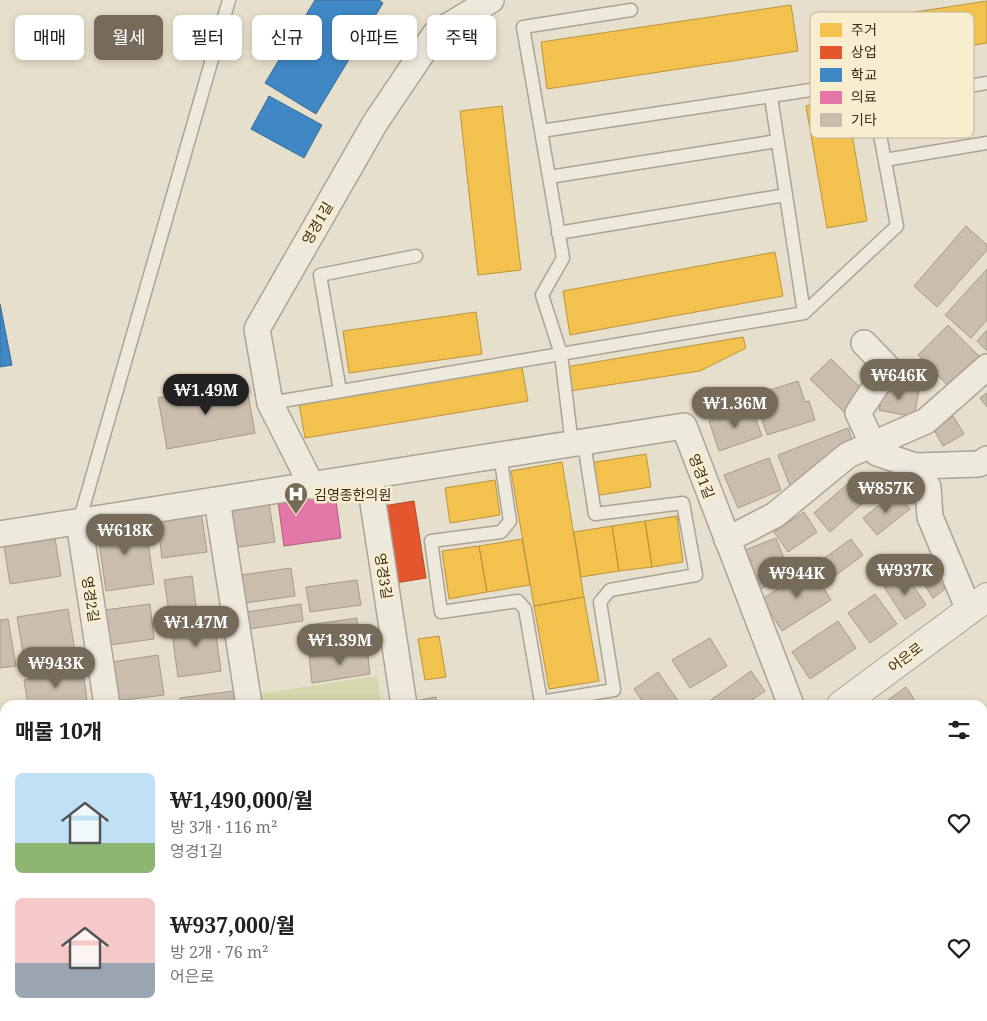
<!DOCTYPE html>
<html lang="ko">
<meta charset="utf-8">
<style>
:root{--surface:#fff;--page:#f6f6f6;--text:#202124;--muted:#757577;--accent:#766b59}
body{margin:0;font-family:"Noto Serif","Noto Sans KR",serif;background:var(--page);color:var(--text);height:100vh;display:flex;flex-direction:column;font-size:19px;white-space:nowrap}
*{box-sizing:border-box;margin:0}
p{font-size:16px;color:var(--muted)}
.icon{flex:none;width:28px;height:28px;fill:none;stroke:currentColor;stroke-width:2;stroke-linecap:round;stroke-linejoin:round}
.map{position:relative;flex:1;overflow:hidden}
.sheet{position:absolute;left:0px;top:700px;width:988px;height:321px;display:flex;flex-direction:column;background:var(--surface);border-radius:15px 15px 0 0;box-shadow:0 2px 8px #0003}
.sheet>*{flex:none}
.banner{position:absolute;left:15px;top:15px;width:500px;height:45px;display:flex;gap:10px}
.price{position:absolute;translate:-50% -42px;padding:0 11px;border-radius:18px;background:var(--accent);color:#fff;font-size:16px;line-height:32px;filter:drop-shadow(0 1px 2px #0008)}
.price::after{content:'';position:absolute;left:50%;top:30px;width:15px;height:11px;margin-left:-8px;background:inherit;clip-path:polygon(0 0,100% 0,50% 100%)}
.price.current{background:#222;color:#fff}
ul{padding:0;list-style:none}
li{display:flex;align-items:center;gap:15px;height:125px;padding:0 15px}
li span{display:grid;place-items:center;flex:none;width:140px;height:100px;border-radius:8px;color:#555}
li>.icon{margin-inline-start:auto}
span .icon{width:60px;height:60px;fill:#fffc;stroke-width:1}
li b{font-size:21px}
h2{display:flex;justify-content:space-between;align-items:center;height:60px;padding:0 15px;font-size:21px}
.pill{padding:0 18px;border-radius:8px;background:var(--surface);box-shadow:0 2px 8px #0003;font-size:18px;line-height:45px}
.pill.current{background:var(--accent);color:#fff}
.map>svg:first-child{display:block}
</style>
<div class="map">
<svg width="987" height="1021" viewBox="0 0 987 1021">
<rect width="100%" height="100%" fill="#e6dfcb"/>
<!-- green -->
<path fill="#d5d7ac" d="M 377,676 L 381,705 L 259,705 L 258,694 Z"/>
<!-- homes -->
<path fill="#f2c14e" stroke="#bb943f" d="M 987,1 L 987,43 L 849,64 L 843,23 Z
M 791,5 L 798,51 L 547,89 L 541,42 Z
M 846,99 L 867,221 L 827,228 L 806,106 Z
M 502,106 L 521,270 L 478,275 L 460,111 Z
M 775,252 L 783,296 L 570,335 L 563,291 Z
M 476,312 L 482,354 L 349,373 L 343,331 Z
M 743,337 L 746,348 L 700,371 L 570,391 L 566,367 Z
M 522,367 L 528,401 L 305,438 L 299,404 Z
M 646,454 L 651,487 L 594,496 L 589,463 Z
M 562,462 L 584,597 L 534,606 L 511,471 Z
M 495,480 L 500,515 L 450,523 L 445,488 Z
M 677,516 L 683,562 L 652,567 L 645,521 Z
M 645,521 L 652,567 L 619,571 L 612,526 Z
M 612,526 L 619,571 L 581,577 L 574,532 Z
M 522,539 L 530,585 L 487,592 L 479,546 Z
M 479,546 L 487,592 L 449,599 L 442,551 Z
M 584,597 L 599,681 L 549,689 L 534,606 Z
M 439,636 L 446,677 L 425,680 L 418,639 Z"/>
<!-- shops -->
<path fill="#e4572e" stroke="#b14a28" d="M 414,501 L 426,578 L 389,584 L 377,507 Z"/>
<!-- schools -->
<path fill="#3f88c5" stroke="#3e6c92" d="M 315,0 L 379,0 L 383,3 L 316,114 L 265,83 Z
M 269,96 L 322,125 L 304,158 L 251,129 Z
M 0,304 L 12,365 L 0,367 Z"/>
<!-- health -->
<path fill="#e377a8" stroke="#b0607e" d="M 335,494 L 341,538 L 284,546 L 278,502 Z"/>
<!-- building -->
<path fill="#cabdab" stroke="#a69a8a" d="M 966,226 L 987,245 L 987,250 L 937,307 L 914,286 Z
M 987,269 L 987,320 L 971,338 L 945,315 Z
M 948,325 L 981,358 L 950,388 L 918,355 Z
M 987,330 L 987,351 L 977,341 Z
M 831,359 L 866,393 L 846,414 L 810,379 Z
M 798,381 L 805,402 L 809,401 L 815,420 L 767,435 L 754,395 Z
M 246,383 L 255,433 L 167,449 L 158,398 Z
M 885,384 L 919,391 L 914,417 L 879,410 Z
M 987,393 L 987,407 L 980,398 Z
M 751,406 L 762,436 L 719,451 L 709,421 Z
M 953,416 L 964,434 L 943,446 L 933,428 Z
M 848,428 L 856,450 L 825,473 L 790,486 L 778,455 Z
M 769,458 L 781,490 L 738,508 L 724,475 Z
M 860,473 L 877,491 L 830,532 L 814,513 Z
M 896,492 L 910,509 L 877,535 L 863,518 Z
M 269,503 L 275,542 L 232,548 L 226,509 Z
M 201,512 L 207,552 L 162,558 L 157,518 Z
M 804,512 L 817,532 L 788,552 L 774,532 Z
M 145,521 L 154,584 L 106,591 L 97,528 Z
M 55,538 L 61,576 L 10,584 L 4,546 Z
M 776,538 L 791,577 L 760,589 L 745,550 Z
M 851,539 L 863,555 L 831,579 L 819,562 Z
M 930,567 L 945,589 L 933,598 L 918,575 Z
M 291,568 L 295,596 L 245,603 L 241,575 Z
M 812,568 L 831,600 L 782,631 L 762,599 Z
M 905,573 L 926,605 L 905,619 L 884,587 Z
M 192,576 L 197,614 L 170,618 L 164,580 Z
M 357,580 L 361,605 L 310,612 L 306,587 Z
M 875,594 L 897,624 L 870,643 L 848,613 Z
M 150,604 L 154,639 L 110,645 L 105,610 Z
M 301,604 L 303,621 L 249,629 L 246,612 Z
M 68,609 L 75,651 L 24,659 L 17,617 Z
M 357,618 L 359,637 L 317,643 L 315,624 Z
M 8,619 L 16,666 L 0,668 L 0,620 Z
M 214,620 L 221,671 L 178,677 L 171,626 Z
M 838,621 L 856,648 L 810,679 L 792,652 Z
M 710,638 L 727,666 L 690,688 L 672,660 Z
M 367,648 L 370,674 L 312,683 L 309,657 Z
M 158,655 L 164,695 L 117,701 L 112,662 Z
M 83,670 L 87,700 L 55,705 L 28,705 L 24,680 Z
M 751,671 L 765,691 L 745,705 L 704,705 Z
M 658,672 L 681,705 L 645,705 L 634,689 Z
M 906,687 L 918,705 L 881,705 Z
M 233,691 L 235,705 L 181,705 L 180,698 Z
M 436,697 L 437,705 L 410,705 L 410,702 Z
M 982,751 L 987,753 L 987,798 L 982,796 Z
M 5,799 L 5,839 L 0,840 L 0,800 Z
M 982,1007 L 987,1007 L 987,1021 L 979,1021 L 979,1016 L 982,1016 Z
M 358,1016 L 402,1016 L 403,1021 L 358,1021 Z
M 924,1016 L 971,1016 L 971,1021 L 924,1021 Z
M 347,1017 L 347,1021 L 318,1021 Z"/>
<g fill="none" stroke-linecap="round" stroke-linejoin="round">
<!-- service casing -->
<g stroke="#aba395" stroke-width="15">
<path id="service" d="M 771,97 L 804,313
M 874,103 L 987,83
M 885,160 L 987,143
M 549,177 L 777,141
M 558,233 L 786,195
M 340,391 L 320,275 L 416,256
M 270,403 L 804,313 L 897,226 L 870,81 L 541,131
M 572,445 L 561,354 L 542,295 L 563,258 L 523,27 L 631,10
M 500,455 L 510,521 L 501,532 L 431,541 L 441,612 L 518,601 L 525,609 L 541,702 L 614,690 L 600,602 L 610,590 L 696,575 L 683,503 L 595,514 L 584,443
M 79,522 L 229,0
M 0,936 L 5,936
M 0,973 L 3,992 L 5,992"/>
</g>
<!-- minor casing -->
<g stroke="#aba395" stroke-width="28">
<path id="minor" d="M 864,343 L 888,368 L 858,413 L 877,453 L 915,466 L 928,487 L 930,517 L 969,610
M 915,466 L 979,464 L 987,459
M 369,477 L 404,705
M 312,486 L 270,403 L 257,329 L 375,123 L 435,34 L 491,0
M 217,500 L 249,705
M 79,522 L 107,705
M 0,534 L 684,426 L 791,705
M 727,540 L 775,515 L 848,455 L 926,421 L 987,367
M 0,891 L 5,890
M 982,911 L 987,904
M 149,1016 L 150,1021
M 254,1016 L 254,1021
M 473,1016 L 478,1021
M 439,1021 L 439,1016
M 905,1021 L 909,1016"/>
</g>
<!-- tertiary casing -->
<g stroke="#aba395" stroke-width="30">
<path id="tertiary" d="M 841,705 L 987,597
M 207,1021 L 238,1016"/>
</g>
<!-- service -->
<use href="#service" stroke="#eee9dd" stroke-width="12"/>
<!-- minor -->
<use href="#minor" stroke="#eee9dd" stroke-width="25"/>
<!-- tertiary -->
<use href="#tertiary" stroke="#eee9dd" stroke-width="28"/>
</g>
<!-- icons -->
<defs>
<g id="hospital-pin" transform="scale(1.25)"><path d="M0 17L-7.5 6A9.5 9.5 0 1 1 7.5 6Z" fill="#766b59" stroke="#f8eecf"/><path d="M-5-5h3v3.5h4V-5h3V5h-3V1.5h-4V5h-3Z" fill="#fff"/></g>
</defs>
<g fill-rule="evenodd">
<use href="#hospital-pin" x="296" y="494"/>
</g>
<g text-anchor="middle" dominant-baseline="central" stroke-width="5" stroke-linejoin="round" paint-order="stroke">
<!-- street labels -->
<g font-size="14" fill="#3a2c1b" stroke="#f8eecf">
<text transform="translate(317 223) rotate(-60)">영경1길</text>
<text transform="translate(702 476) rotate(69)">영경1길</text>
<text transform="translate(384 576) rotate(81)">영경3길</text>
<text transform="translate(91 599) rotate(81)">영경2길</text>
<text transform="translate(905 657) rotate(-37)">어은로</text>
</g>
<!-- poi labels -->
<g font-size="14" fill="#3a2c1b" stroke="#f8eecf" text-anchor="start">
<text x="314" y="494">김영종한의원</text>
</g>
</g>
<!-- legend -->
<rect x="810" y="12" width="164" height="126" rx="8" fill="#f8eecf" stroke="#bfb499" stroke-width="1"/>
<rect x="820" y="23" width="22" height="14" fill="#f2c14e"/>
<rect x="820" y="46" width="22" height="13" fill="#e4572e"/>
<rect x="820" y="68" width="22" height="14" fill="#3f88c5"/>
<rect x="820" y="91" width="22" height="13" fill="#e377a8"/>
<rect x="820" y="113" width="22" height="14" fill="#cabdab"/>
<g font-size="14" fill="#3a2c1b">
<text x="851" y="35">주거</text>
<text x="851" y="57">상업</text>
<text x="851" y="80">학교</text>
<text x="851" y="102">의료</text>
<text x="851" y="125">기타</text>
</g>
</svg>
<b class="price" style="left:899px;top:401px">₩646K</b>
<b class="price current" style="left:206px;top:416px">₩1.49M</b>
<b class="price" style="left:735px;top:429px">₩1.36M</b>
<b class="price" style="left:886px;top:514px">₩857K</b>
<b class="price" style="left:125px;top:556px">₩618K</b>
<b class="price" style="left:905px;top:596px">₩937K</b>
<b class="price" style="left:797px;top:599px">₩944K</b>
<b class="price" style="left:196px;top:648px">₩1.47M</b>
<b class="price" style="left:340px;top:666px">₩1.39M</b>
<b class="price" style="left:56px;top:689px">₩943K</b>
<div class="banner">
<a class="pill">매매</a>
<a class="pill current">월세</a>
<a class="pill">필터</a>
<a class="pill">신규</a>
<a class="pill">아파트</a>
<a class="pill">주택</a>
</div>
<section class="sheet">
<h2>매물 10개<svg class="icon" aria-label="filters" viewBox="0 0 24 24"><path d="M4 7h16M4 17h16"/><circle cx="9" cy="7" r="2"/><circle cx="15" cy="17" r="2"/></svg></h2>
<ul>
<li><span style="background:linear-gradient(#bfe0f5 70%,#8fb573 0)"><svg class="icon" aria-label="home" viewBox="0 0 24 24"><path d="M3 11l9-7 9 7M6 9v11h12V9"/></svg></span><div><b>₩1,490,000/월</b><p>방 3개 · 116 m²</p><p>영경1길</p></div><svg class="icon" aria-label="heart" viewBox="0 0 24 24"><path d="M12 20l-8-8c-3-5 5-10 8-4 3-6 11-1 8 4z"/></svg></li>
<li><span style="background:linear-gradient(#f6c9c9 65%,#9aa5b1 0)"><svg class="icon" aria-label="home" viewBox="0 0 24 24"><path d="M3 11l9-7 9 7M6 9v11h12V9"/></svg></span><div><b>₩937,000/월</b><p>방 2개 · 76 m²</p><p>어은로</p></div><svg class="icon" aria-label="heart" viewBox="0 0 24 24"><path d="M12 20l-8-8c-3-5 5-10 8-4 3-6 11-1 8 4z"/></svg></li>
</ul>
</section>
</div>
